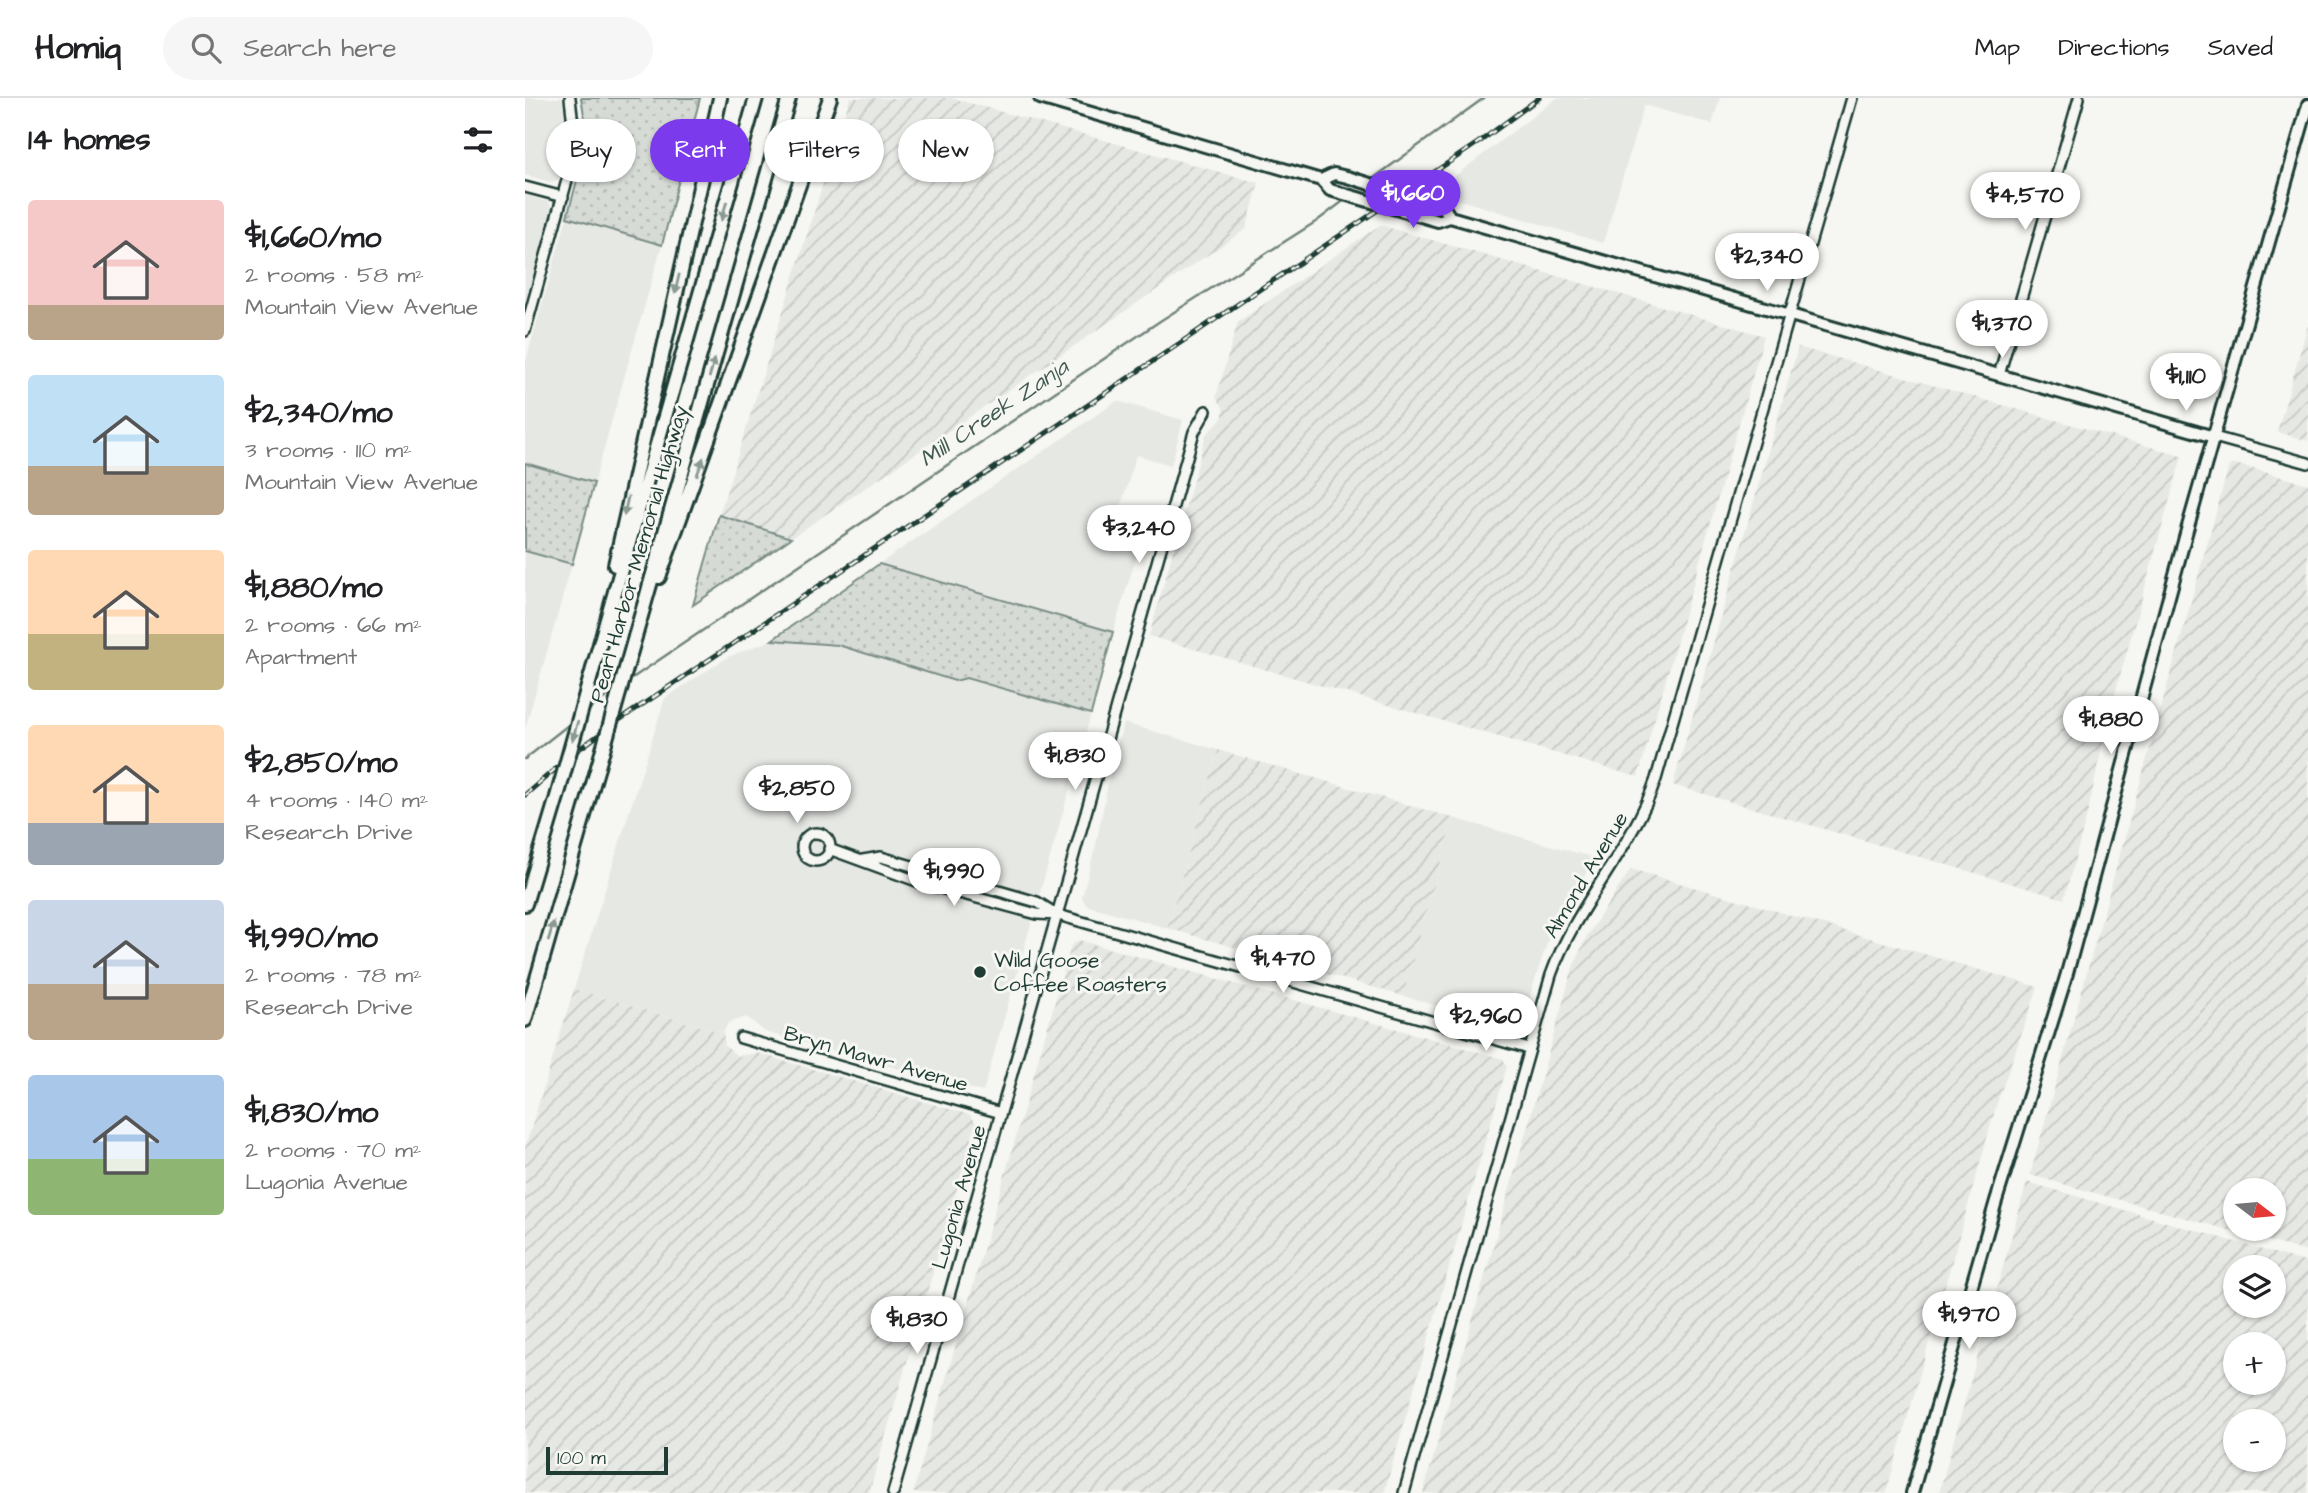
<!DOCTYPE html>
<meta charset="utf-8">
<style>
:root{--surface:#fff;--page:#f6f6f6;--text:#202124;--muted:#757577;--line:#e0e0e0;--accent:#7c3aed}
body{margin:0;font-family:"Architects Daughter",sans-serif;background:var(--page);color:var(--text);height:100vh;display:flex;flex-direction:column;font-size:26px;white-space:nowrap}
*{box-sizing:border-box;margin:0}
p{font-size:23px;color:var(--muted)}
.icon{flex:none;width:38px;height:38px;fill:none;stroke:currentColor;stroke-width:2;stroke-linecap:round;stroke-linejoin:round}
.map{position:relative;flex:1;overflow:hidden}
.panel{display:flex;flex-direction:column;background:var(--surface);width:525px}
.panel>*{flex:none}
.hud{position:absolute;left:21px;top:21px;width:665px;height:63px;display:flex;gap:14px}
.needle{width:46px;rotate:106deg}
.buttons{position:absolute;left:1698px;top:1080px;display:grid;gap:14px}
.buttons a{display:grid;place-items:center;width:63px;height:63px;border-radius:50%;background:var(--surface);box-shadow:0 2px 5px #0004;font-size:35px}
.scale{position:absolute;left:21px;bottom:18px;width:122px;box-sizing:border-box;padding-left:7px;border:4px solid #1f3d34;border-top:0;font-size:19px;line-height:24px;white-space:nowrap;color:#1f3d34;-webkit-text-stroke:5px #f6f6f2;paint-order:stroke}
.price{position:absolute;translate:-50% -60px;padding:0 16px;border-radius:24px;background:#fff;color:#222;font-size:23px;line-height:46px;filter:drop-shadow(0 2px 4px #0008)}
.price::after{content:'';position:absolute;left:50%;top:42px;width:21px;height:16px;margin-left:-10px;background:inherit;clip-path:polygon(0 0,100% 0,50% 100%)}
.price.active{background:var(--accent);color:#fff}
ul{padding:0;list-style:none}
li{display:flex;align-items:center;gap:21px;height:175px;padding:0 28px}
li span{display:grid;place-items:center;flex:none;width:196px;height:140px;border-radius:7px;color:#555}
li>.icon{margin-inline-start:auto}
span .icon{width:84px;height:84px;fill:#fffc;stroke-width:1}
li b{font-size:30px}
h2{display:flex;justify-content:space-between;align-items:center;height:84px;padding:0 28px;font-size:30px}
.chip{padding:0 24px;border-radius:32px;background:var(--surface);box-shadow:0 2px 5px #0004;font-size:24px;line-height:63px}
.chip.active{background:var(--accent);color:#fff}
header{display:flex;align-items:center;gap:42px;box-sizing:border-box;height:98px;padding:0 35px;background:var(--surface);border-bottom:2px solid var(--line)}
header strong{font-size:33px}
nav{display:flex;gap:38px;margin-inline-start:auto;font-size:24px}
.search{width:490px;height:63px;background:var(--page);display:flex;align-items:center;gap:18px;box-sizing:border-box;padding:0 24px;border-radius:38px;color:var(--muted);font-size:26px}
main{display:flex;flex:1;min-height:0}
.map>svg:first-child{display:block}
</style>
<header>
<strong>Homiq</strong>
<div class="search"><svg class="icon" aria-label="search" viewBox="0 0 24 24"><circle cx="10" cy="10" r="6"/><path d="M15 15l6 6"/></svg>Search here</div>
<nav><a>Map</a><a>Directions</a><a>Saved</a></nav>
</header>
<main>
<section class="panel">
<h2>14 homes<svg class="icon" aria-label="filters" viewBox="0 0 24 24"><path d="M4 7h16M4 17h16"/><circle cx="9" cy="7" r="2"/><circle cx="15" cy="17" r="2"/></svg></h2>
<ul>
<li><span style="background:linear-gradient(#f6c9c9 75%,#b9a48a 0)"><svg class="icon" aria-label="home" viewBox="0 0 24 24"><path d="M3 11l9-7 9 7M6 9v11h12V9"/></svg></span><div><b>$1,660/mo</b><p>2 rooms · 58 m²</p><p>Mountain View Avenue</p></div></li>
<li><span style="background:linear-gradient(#bfe0f5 65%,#b9a48a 0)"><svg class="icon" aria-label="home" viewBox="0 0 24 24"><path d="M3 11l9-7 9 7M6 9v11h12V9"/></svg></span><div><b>$2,340/mo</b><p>3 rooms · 110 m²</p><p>Mountain View Avenue</p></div></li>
<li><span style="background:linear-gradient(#ffd9b3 60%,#c2b280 0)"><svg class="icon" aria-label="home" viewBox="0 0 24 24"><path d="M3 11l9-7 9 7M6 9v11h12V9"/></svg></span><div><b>$1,880/mo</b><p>2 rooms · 66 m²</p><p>Apartment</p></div></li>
<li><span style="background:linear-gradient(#ffd9b3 70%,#9aa5b1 0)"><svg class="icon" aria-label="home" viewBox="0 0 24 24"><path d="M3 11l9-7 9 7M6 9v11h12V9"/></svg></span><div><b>$2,850/mo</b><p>4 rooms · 140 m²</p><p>Research Drive</p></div></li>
<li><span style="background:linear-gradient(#c9d6e8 60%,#b9a48a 0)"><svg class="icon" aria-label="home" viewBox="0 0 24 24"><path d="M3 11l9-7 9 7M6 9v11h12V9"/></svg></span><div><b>$1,990/mo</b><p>2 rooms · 78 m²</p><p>Research Drive</p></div></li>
<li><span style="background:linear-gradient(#a9c7e8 60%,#8fb573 0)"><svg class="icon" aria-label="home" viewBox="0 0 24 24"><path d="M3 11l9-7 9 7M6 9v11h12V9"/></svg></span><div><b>$1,830/mo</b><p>2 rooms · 70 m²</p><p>Lugonia Avenue</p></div></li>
</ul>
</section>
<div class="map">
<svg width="1783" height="1395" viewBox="0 0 1783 1395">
<defs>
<pattern id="industrial-furrows" width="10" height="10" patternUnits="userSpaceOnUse" patternTransform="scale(1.75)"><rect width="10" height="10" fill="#e6e8e4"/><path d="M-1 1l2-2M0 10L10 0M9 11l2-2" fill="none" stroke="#c5c8c4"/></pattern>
<pattern id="grass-dots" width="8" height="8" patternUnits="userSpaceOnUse" patternTransform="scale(1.75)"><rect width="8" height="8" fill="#d6dbd6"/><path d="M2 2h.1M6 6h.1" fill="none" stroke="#b7bdb8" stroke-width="1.8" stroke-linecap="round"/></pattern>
</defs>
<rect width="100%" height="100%" fill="#f6f6f2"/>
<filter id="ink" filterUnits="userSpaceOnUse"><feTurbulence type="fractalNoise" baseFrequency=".0143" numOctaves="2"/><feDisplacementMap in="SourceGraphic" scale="14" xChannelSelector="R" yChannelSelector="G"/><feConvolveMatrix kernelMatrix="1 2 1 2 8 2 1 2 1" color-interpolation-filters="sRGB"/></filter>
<g filter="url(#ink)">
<!-- built -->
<path fill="#e6e8e4" d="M 0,0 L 37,0 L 42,36 L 34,81 L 26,84 L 0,77 Z
M 1032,0 L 1195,0 L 1187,26 L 1119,7 L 1078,145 L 909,94 Z
M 0,97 L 24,104 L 27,112 L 0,206 Z
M 42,119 L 137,147 L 69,385 L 0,365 L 0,266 Z
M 592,303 L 658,322 L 646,367 L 611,357 L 594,415 L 622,424 L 588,534 L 354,466 Z
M 0,453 L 47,466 L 0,631 Z
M 247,542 L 313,547 L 430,583 L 441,580 L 566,616 L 458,994 L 240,934 L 222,919 L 203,925 L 198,935 L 49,891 L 140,600 L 203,559 Z
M 599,625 L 693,652 L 642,830 L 561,807 L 557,799 L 571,747 L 588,660 Z
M 928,720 L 1070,760 L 1026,833 L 996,924 L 987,929 L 878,898 Z"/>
<!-- industrial -->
<path fill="url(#industrial-furrows)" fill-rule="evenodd" d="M 325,0 L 426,0 L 734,85 L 721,131 L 266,440 L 194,417 Z
M 855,127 L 1239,238 L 1113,679 L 624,538 L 681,337 L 698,319 L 698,309 L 691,299 L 713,224 Z
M 1783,227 L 1783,343 L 1752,334 Z
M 1273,249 L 1657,358 L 1585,613 L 1563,713 L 1539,801 L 1148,687 Z
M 1710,366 L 1783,386 L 1783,1154 L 1505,1077 L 1704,368 ZM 1710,1092 L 1748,1092 L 1748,1130 L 1710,1130 Z
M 693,652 L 928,720 L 878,898 L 642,830 Z
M 1106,771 L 1513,889 L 1472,1005 L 1361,1395 L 898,1395 L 1048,869 L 1062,838 Z
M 554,842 L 978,961 L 982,968 L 859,1395 L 388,1395 L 546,848 Z
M 49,891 L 198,935 L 200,948 L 212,958 L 232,955 L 445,1017 L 451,1025 L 344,1395 L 0,1395 L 0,1050 Z
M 1502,1084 L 1783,1165 L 1783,1395 L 1414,1395 ZM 1710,1169 L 1748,1169 L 1748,1208 L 1710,1208 ZM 1710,1246 L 1748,1246 L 1748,1284 L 1710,1284 ZM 1710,1323 L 1748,1323 L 1748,1362 L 1710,1362 Z"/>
<!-- grass -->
<path fill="url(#grass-dots)" stroke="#7a8c85" stroke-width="2" d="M 56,0 L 175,0 L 137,147 L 42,119 C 53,79 66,42 56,0 Z
M 0,365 L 69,385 L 47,466 L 0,453 Z
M 194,417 L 266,440 L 168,507 Z
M 354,466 L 588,534 L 566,616 L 441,580 L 430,583 L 313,547 L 247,542 Z"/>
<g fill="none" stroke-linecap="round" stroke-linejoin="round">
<!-- stream -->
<path stroke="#72847d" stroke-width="2.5" d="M 846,82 L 959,0
M 103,583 L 635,223 L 792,123 L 821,101
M 61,614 L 89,593
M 0,661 L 47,624"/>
<!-- minor casing -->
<g stroke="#1f3d34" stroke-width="14">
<path id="minor" d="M 0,89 L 38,99
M 0,233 L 46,68 L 50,44 L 45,0
M 1474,277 L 1554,0
M 1689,339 L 1783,365
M277 749a14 14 0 1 1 28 0a14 14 0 1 1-28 0Z
M 304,751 L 397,785 L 512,816 L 533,817 L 1004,951
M 338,762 L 356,759 L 512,804 L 531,816
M 216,940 L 476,1015
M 368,1395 L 669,334 L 681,313
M 879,1395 L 1026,877 C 1051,806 1107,752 1131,681 L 1327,0"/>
</g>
<!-- major casing -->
<g stroke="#1f3d34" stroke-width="16">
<path id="major" d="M 515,0 L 796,82 L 805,92 L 913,123 L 925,119 L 1689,339
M 796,82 L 809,76 L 822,79 L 918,108 L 925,119
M 1387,1395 L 1471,1103 L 1541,879 L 1662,432 L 1783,7"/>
</g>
<!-- highway casing -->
<g stroke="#1f3d34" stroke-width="18">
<path id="highway" d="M 90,467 L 195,0
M 134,479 L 305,0
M 110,539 L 264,0
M 69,567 L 231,0
M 0,806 L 32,699
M 0,922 L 73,669"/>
</g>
<!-- minor -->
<use href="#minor" stroke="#f6f6f2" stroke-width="9"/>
<!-- major -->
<use href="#major" stroke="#f6f6f2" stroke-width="10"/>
<!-- highway -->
<use href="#highway" stroke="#f6f6f2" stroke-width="12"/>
<!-- rail casing -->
<g stroke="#1f3d34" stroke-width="5">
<path id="rail" d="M 0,697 L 50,654 L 93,623 L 957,42 L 1014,0"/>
</g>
<!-- rail -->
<use href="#rail" stroke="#f6f6f2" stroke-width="2.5" stroke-dasharray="8" stroke-linecap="butt"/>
<!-- highway-bridge casing -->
<g stroke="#1f3d34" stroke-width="18" stroke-linecap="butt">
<path id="highway-bridge" d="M 73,669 L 110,539
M 32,699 L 69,567"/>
</g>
<!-- highway-bridge -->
<use href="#highway-bridge" stroke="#f6f6f2" stroke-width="12"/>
</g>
<!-- one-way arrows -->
<defs><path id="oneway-solid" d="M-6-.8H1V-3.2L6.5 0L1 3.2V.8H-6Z" transform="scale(1.75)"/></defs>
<g fill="#8a9a93">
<use href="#oneway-solid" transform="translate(199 113) rotate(106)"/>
<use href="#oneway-solid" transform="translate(152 186) rotate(103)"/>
<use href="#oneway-solid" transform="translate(187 270) rotate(-74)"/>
<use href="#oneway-solid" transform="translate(175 369) rotate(-70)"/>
<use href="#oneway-solid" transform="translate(101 408) rotate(102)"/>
<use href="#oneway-solid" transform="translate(50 633) rotate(106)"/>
<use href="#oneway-solid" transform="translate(26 833) rotate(-74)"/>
</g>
</g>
<!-- markers -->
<circle fill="#1f3d34" stroke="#f6f6f2" stroke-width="2.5" cx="455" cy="874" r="7"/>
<g text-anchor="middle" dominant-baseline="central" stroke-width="6" stroke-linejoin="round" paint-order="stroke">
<!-- street labels -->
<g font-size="21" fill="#1f3d34" stroke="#f6f6f2">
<text transform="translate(114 456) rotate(-74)">Pearl Harbor Memorial Highway</text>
<text transform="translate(1061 777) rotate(-59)">Almond Avenue</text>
<text transform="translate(351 961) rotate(16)">Bryn Mawr Avenue</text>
<text transform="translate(434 1099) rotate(-74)">Lugonia Avenue</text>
</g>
<!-- poi labels -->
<g font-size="21" fill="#1f3d34" stroke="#f6f6f2" text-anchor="start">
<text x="469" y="862">Wild Goose<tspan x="469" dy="24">Coffee Roasters</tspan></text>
</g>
<!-- water labels -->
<g font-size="23" font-style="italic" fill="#425a52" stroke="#f6f6f2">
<text transform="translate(469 315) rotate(-34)">Mill Creek Zanja</text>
</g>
</g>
</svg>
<div class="buttons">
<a><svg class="needle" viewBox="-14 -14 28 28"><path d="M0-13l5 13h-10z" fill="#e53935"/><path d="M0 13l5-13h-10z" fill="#757577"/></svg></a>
<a><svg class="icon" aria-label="layers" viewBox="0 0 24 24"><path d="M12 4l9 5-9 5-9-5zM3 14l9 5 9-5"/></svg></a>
<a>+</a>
<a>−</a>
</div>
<div class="scale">100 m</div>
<b class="price active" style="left:888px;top:132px">$1,660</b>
<b class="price" style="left:1500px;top:134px">$4,570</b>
<b class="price" style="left:1242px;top:195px">$2,340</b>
<b class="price" style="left:1477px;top:262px">$1,370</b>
<b class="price" style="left:1661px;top:315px">$1,110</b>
<b class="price" style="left:614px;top:467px">$3,240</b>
<b class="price" style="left:1586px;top:658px">$1,880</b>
<b class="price" style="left:550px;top:694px">$1,830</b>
<b class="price" style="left:272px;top:727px">$2,850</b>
<b class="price" style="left:429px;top:810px">$1,990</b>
<b class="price" style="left:758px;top:897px">$1,470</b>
<b class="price" style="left:961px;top:955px">$2,960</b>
<b class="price" style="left:1444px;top:1253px">$1,970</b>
<b class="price" style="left:392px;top:1258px">$1,830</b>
<div class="hud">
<a class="chip">Buy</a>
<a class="chip active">Rent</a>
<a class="chip">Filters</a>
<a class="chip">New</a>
</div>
</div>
</main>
